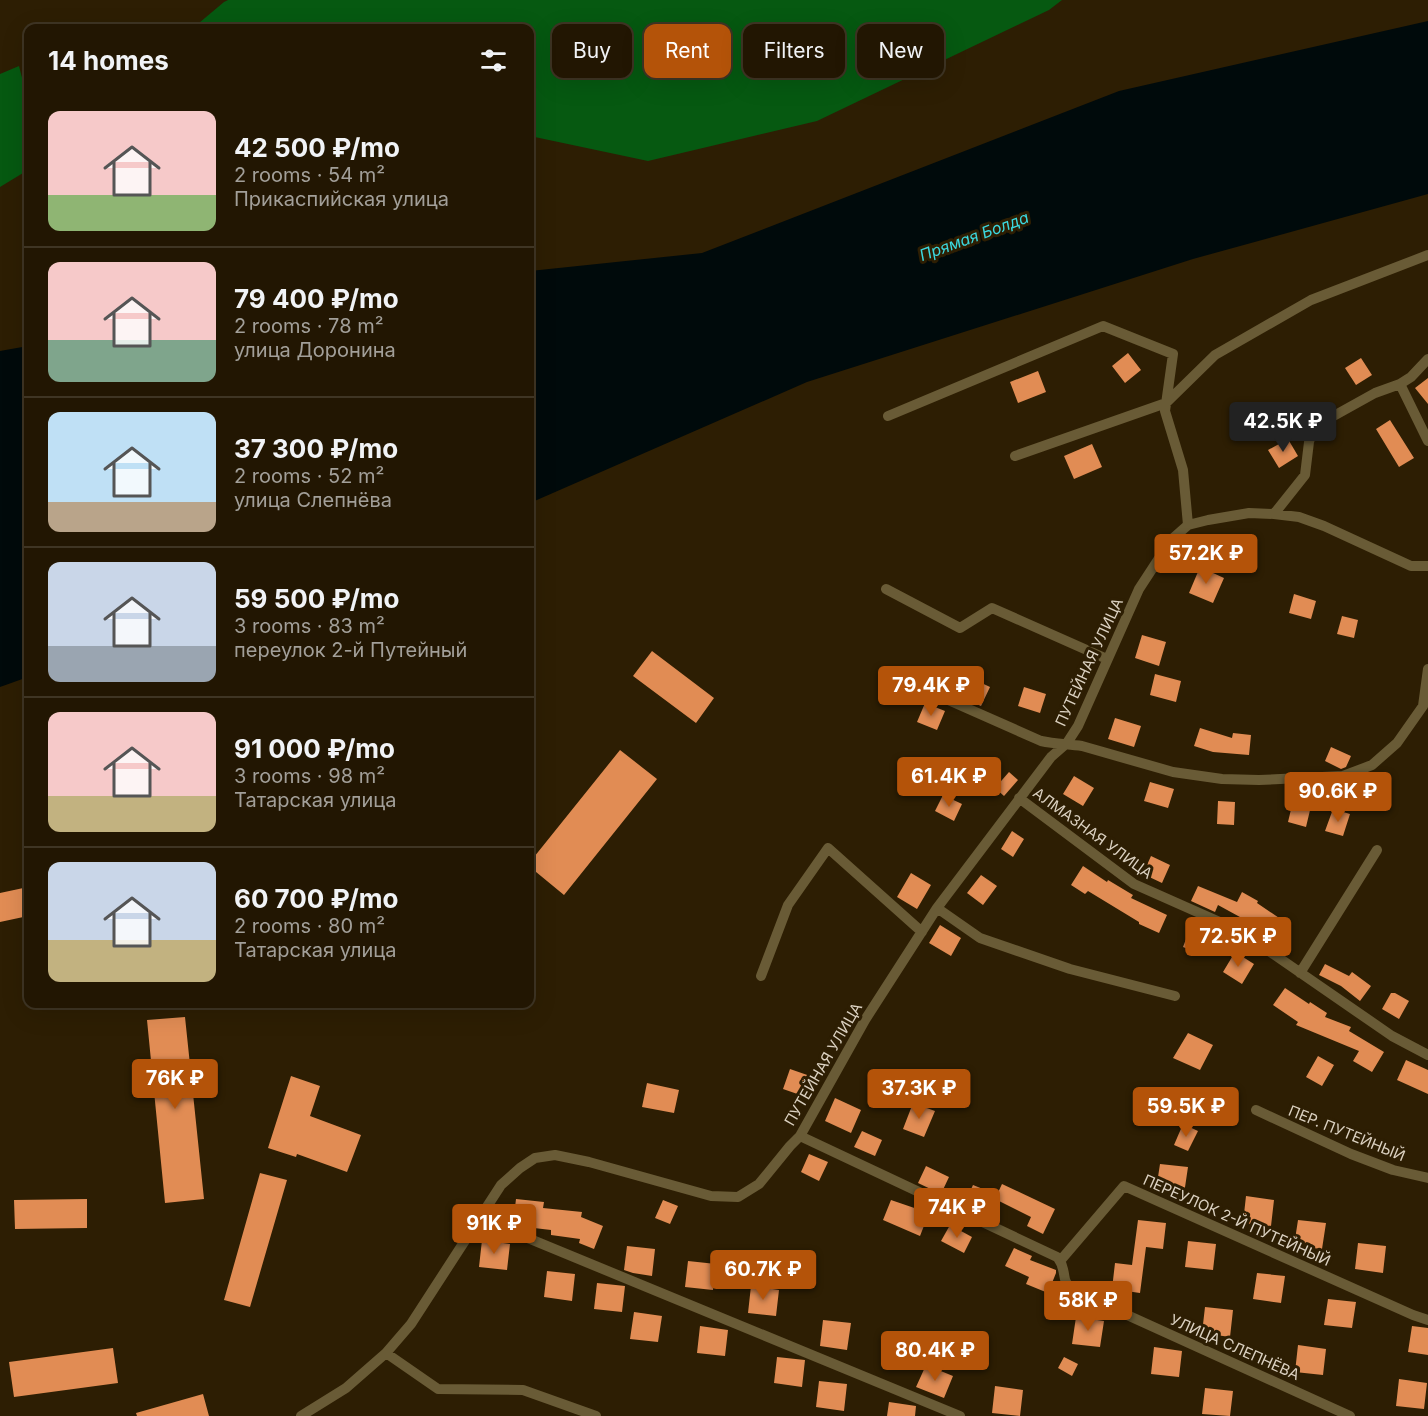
<!DOCTYPE html>
<meta charset="utf-8">
<style>
:root{--surface:#221602;--page:#2e2311;--text:#f1f3f6;--muted:#a29f99;--line:#3f3524;--accent:#b45309}
body{margin:0;font-family:Inter,sans-serif;background:var(--page);color:var(--text);height:100vh;display:flex;flex-direction:column;font-size:22px;white-space:nowrap}
*{box-sizing:border-box;margin:0}
p{font-size:20px;color:var(--muted)}
.icon{flex:none;width:33px;height:33px;fill:none;stroke:currentColor;stroke-width:2;stroke-linecap:round;stroke-linejoin:round}
.map{position:relative;flex:1;overflow:hidden}
.side{position:absolute;left:24px;top:24px;width:510px;height:984px;display:flex;flex-direction:column;background:var(--surface);border-radius:12px;box-shadow:0 6px 24px #0002,0 0 0 2px var(--line)}
.side>*{flex:none}
.banner{position:absolute;left:552px;top:24px;width:570px;height:54px;display:flex;gap:12px}
.price{position:absolute;translate:-50% -51px;padding:0 14px;border-radius:6px;background:var(--accent);color:#fff;font-size:20px;line-height:39px;filter:drop-shadow(0 2px 3px #0008)}
.price::after{content:'';position:absolute;left:50%;top:36px;width:18px;height:14px;margin-left:-9px;background:inherit;clip-path:polygon(0 0,100% 0,50% 100%)}
.price.current{background:#222;color:#fff}
ul{padding:0;list-style:none}
li{display:flex;align-items:center;gap:18px;height:150px;padding:0 24px}
li+li{border-top:2px solid var(--line)}
li span{display:grid;place-items:center;flex:none;width:168px;height:120px;border-radius:12px;color:#555}
li>.icon{margin-inline-start:auto}
span .icon{width:72px;height:72px;fill:#fffc;stroke-width:1}
li b{font-size:26px}
h2{display:flex;justify-content:space-between;align-items:center;height:72px;padding:0 24px;font-size:26px}
.chip{padding:0 21px;border-radius:12px;background:var(--surface);box-shadow:0 6px 24px #0002,0 0 0 2px var(--line);font-size:21px;line-height:54px}
.chip.current{background:var(--accent);color:#fff}
.map>svg:first-child{display:block}
</style>
<div class="map">
<svg width="1428" height="1416" viewBox="0 0 1428 1416">
<rect width="100%" height="100%" fill="#2d1e03"/>
<!-- forest -->
<path fill="#065911" d="M 228,0 L 1062,0 L 1049,10 L 817,121 L 648,161 L 530,136 L 530,28 L 193,28 L 224,2 Z
M 19,66 L 28,101 L 28,170 L 0,187 L 0,74 Z"/>
<!-- water -->
<path fill="#000a0b" d="M 1428,21 L 1428,194 L 1193,259 L 807,382 L 530,503 L 530,271 L 702,253 L 1119,91 Z
M 28,346 L 28,677 L 0,687 L 0,351 Z"/>
<!-- building -->
<path fill="#e18c54" d="M 1128,353 L 1141,370 L 1125,383 L 1112,366 Z
M 1361,358 L 1372,375 L 1356,385 L 1345,368 Z
M 1038,371 L 1046,392 L 1018,403 L 1010,382 Z
M 1428,378 L 1428,404 L 1415,388 Z
M 1390,420 L 1414,458 L 1399,467 L 1376,429 Z
M 1288,439 L 1298,456 L 1279,468 L 1268,450 Z
M 1092,444 L 1102,467 L 1074,479 L 1064,456 Z
M 1200,567 L 1224,578 L 1213,603 L 1189,593 Z
M 1294,594 L 1316,601 L 1311,619 L 1289,613 Z
M 1342,616 L 1358,620 L 1354,638 L 1337,634 Z
M 1142,635 L 1166,642 L 1159,666 L 1135,658 Z
M 652,651 L 714,698 L 696,723 L 633,676 Z
M 1155,674 L 1181,681 L 1176,702 L 1150,695 Z
M 971,678 L 990,687 L 981,706 L 961,697 Z
M 1024,687 L 1046,694 L 1040,713 L 1018,706 Z
M 925,703 L 945,711 L 937,730 L 917,722 Z
M 1115,718 L 1141,726 L 1134,747 L 1108,739 Z
M 1200,728 L 1232,738 L 1233,733 L 1251,735 L 1249,755 L 1213,752 L 1194,746 Z
M 1331,747 L 1351,756 L 1346,767 L 1341,769 L 1325,761 Z
M 620,750 L 657,779 L 564,895 L 530,867 L 530,862 Z
M 1009,772 L 1018,780 L 1004,796 L 995,788 Z
M 1074,776 L 1094,788 L 1083,806 L 1063,794 Z
M 1150,782 L 1174,789 L 1168,808 L 1144,801 Z
M 943,795 L 962,804 L 954,821 L 935,811 Z
M 1218,801 L 1235,802 L 1234,825 L 1217,824 Z
M 1293,801 L 1311,806 L 1306,827 L 1288,822 Z
M 1333,809 L 1350,814 L 1343,836 L 1325,831 Z
M 1012,831 L 1024,839 L 1013,857 L 1001,849 Z
M 1151,856 L 1170,865 L 1162,883 L 1143,874 Z
M 1083,866 L 1107,882 L 1108,880 L 1133,895 L 1131,898 L 1167,915 L 1159,933 L 1139,924 L 1139,922 L 1088,891 L 1085,894 L 1071,885 Z
M 911,873 L 931,885 L 917,909 L 897,897 Z
M 981,875 L 997,886 L 983,905 L 967,893 Z
M 1198,886 L 1237,902 L 1242,892 L 1258,901 L 1257,903 L 1285,922 L 1272,941 L 1258,931 L 1260,928 L 1218,905 L 1215,912 L 1191,901 Z
M 28,887 L 28,916 L 0,922 L 0,893 Z
M 940,925 L 961,938 L 951,956 L 929,943 Z
M 1191,926 L 1211,934 L 1203,955 L 1183,947 Z
M 1235,952 L 1254,964 L 1242,984 L 1223,972 Z
M 1325,964 L 1349,976 L 1352,972 L 1371,986 L 1360,1001 L 1341,986 L 1319,975 Z
M 1285,988 L 1309,1004 L 1310,1002 L 1327,1013 L 1325,1017 L 1351,1027 L 1349,1031 L 1384,1052 L 1372,1072 L 1353,1061 L 1359,1051 L 1296,1025 L 1298,1022 L 1273,1005 Z
M 1391,993 L 1395,993 L 1409,1001 L 1399,1019 L 1382,1009 Z
M 185,1017 L 204,1199 L 165,1203 L 147,1020 Z
M 1188,1033 L 1213,1045 L 1200,1070 L 1173,1058 Z
M 1318,1056 L 1334,1065 L 1322,1086 L 1306,1077 Z
M 1406,1060 L 1428,1070 L 1428,1094 L 1397,1080 Z
M 790,1069 L 813,1077 L 806,1097 L 783,1089 Z
M 291,1076 L 320,1086 L 310,1116 L 361,1135 L 347,1172 L 297,1154 L 296,1157 L 268,1148 Z
M 647,1083 L 679,1090 L 674,1113 L 642,1107 Z
M 835,1098 L 861,1110 L 851,1133 L 825,1121 Z
M 913,1103 L 935,1111 L 924,1137 L 903,1129 Z
M 1183,1124 L 1198,1131 L 1188,1151 L 1174,1145 Z
M 862,1131 L 882,1140 L 875,1156 L 854,1147 Z
M 809,1154 L 828,1162 L 819,1181 L 801,1172 Z
M 1160,1164 L 1188,1167 L 1184,1194 L 1156,1190 Z
M 926,1166 L 949,1177 L 941,1194 L 918,1183 Z
M 260,1173 L 287,1180 L 250,1307 L 224,1300 Z
M 1002,1184 L 1055,1209 L 1043,1234 L 1027,1226 L 1031,1217 L 995,1199 Z
M 973,1185 L 988,1191 L 978,1211 L 964,1204 Z
M 1246,1196 L 1274,1200 L 1271,1226 L 1243,1223 Z
M 87,1199 L 87,1228 L 15,1229 L 14,1200 Z
M 516,1199 L 544,1202 L 543,1208 L 582,1212 L 581,1217 L 603,1226 L 594,1249 L 579,1243 L 580,1239 L 551,1235 L 551,1230 L 517,1226 L 513,1224 Z
M 663,1200 L 678,1206 L 670,1224 L 655,1218 Z
M 891,1200 L 929,1213 L 920,1236 L 883,1220 Z
M 1138,1220 L 1166,1223 L 1163,1249 L 1146,1247 L 1140,1293 L 1112,1289 L 1115,1263 L 1132,1265 Z
M 1298,1220 L 1326,1223 L 1322,1249 L 1294,1246 Z
M 950,1225 L 972,1237 L 964,1253 L 941,1241 Z
M 482,1240 L 510,1244 L 507,1270 L 479,1267 Z
M 1188,1241 L 1216,1244 L 1213,1270 L 1185,1267 Z
M 1358,1243 L 1386,1246 L 1383,1273 L 1355,1269 Z
M 627,1246 L 655,1249 L 652,1276 L 633,1273 L 624,1270 Z
M 1014,1248 L 1032,1256 L 1030,1260 L 1056,1270 L 1056,1273 L 1048,1293 L 1026,1284 L 1029,1277 L 1005,1266 Z
M 688,1261 L 716,1264 L 713,1290 L 685,1287 Z
M 547,1271 L 575,1274 L 572,1301 L 544,1297 Z
M 1257,1273 L 1285,1276 L 1281,1303 L 1253,1299 Z
M 597,1283 L 625,1286 L 622,1312 L 594,1309 Z
M 751,1286 L 779,1290 L 776,1316 L 748,1313 Z
M 1328,1299 L 1356,1302 L 1352,1328 L 1324,1325 Z
M 1205,1307 L 1233,1310 L 1230,1337 L 1202,1333 Z
M 634,1312 L 662,1316 L 658,1342 L 630,1339 Z
M 1076,1317 L 1104,1321 L 1100,1347 L 1072,1344 Z
M 823,1320 L 851,1323 L 847,1350 L 820,1346 Z
M 700,1326 L 728,1330 L 725,1356 L 697,1353 Z
M 1412,1326 L 1428,1328 L 1428,1355 L 1408,1352 Z
M 1298,1345 L 1326,1349 L 1323,1375 L 1295,1372 Z
M 1154,1347 L 1182,1351 L 1179,1377 L 1151,1374 Z
M 113,1348 L 118,1383 L 14,1397 L 9,1362 Z
M 777,1357 L 805,1360 L 802,1387 L 774,1383 Z
M 1064,1357 L 1078,1364 L 1072,1376 L 1058,1368 Z
M 926,1365 L 953,1376 L 944,1398 L 916,1387 Z
M 1399,1379 L 1427,1383 L 1424,1409 L 1396,1406 Z
M 819,1381 L 847,1384 L 844,1411 L 816,1407 Z
M 995,1386 L 1023,1390 L 1020,1416 L 992,1413 Z
M 1205,1388 L 1233,1391 L 1230,1416 L 1202,1414 Z
M 203,1394 L 209,1416 L 137,1416 L 136,1413 Z
M 889,1402 L 916,1406 L 915,1416 L 887,1416 Z"/>
<g fill="none" stroke-linecap="round" stroke-linejoin="round">
<!-- street -->
<path stroke="#695b36" stroke-width="10" d="M 1400,384 L 1428,441
M 888,416 L 1103,326 L 1173,354 L 1165,411 L 1183,470 L 1188,525
M 1015,456 L 1166,403 L 1215,355 L 1311,300 L 1428,255
M 1274,514 L 1305,475 L 1309,442 L 1312,433 L 1321,423 L 1375,393 L 1400,384 L 1411,377 L 1428,359
M 886,589 L 960,628 L 992,608 L 1107,659
M 946,699 L 1041,741 C 1055,744 1068,744 1082,746 L 1173,772 L 1222,779 L 1259,780 L 1343,776 L 1372,765 L 1397,743 L 1423,706 L 1428,669
M 1019,798 L 1134,884 L 1240,931 L 1392,1036 L 1428,1055
M 937,908 L 980,938 L 1070,969 L 1175,996
M 1300,973 L 1377,850
M 761,976 L 788,905 L 828,848 L 922,932
M 1256,1110 L 1351,1154 L 1393,1170 L 1428,1178
M 800,1136 L 1057,1257 C 1058,1258 1062,1264 1062,1266 C 1066,1277 1062,1280 1072,1290 L 1350,1416
M 479,1218 L 960,1416
M 1060,1261 L 1124,1186 L 1413,1315 L 1428,1320
M 386,1353 L 438,1389 L 523,1390 L 596,1416
M 301,1416 L 346,1388 L 386,1353 L 411,1324 L 501,1185 L 520,1168 L 535,1158 L 555,1155 L 589,1162 L 711,1196 L 738,1197 L 759,1184 L 790,1146 L 800,1136 L 865,1020 L 937,908 L 1051,757 L 1067,743 L 1078,726 L 1139,589 L 1171,540 L 1188,525 L 1208,520 L 1249,513 L 1274,514 L 1299,517 L 1324,526 L 1411,566 L 1428,566"/>
</g>
<g text-anchor="middle" dominant-baseline="central" stroke-width="6" stroke-linejoin="round" paint-order="stroke">
<!-- street labels -->
<g font-size="15" fill="#dbd1c1" stroke="#2d1e03">
<text transform="translate(1089 662) rotate(-65)">ПУТЕЙНАЯ УЛИЦА</text>
<text transform="translate(1093 833) rotate(36)">АЛМАЗНАЯ УЛИЦА</text>
<text transform="translate(823 1064) rotate(-60)">ПУТЕЙНАЯ УЛИЦА</text>
<text transform="translate(1347 1133) rotate(22)">ПЕР. ПУТЕЙНЫЙ</text>
<text transform="translate(1237 1220) rotate(24)">ПЕРЕУЛОК 2-Й ПУТЕЙНЫЙ</text>
<text transform="translate(1235 1347) rotate(24)">УЛИЦА СЛЕПНЁВА</text>
</g>
<!-- water labels -->
<g font-size="16" font-style="italic" fill="#3bd9e0" stroke="#2d1e03">
<text transform="translate(974 236) rotate(-20)">Прямая Болда</text>
</g>
</g>
</svg>
<b class="price current" style="left:1283px;top:453px">42.5K ₽</b>
<b class="price" style="left:1206px;top:585px">57.2K ₽</b>
<b class="price" style="left:931px;top:717px">79.4K ₽</b>
<b class="price" style="left:949px;top:808px">61.4K ₽</b>
<b class="price" style="left:1338px;top:823px">90.6K ₽</b>
<b class="price" style="left:1238px;top:968px">72.5K ₽</b>
<b class="price" style="left:175px;top:1110px">76K ₽</b>
<b class="price" style="left:919px;top:1120px">37.3K ₽</b>
<b class="price" style="left:1186px;top:1138px">59.5K ₽</b>
<b class="price" style="left:957px;top:1239px">74K ₽</b>
<b class="price" style="left:494px;top:1255px">91K ₽</b>
<b class="price" style="left:763px;top:1301px">60.7K ₽</b>
<b class="price" style="left:1088px;top:1332px">58K ₽</b>
<b class="price" style="left:935px;top:1382px">80.4K ₽</b>
<div class="banner">
<a class="chip">Buy</a>
<a class="chip current">Rent</a>
<a class="chip">Filters</a>
<a class="chip">New</a>
</div>
<section class="side">
<h2>14 homes<svg class="icon" aria-label="filters" viewBox="0 0 24 24"><path d="M4 7h16M4 17h16"/><circle cx="9" cy="7" r="2"/><circle cx="15" cy="17" r="2"/></svg></h2>
<ul>
<li><span style="background:linear-gradient(#f6c9c9 70%,#8fb573 0)"><svg class="icon" aria-label="home" viewBox="0 0 24 24"><path d="M3 11l9-7 9 7M6 9v11h12V9"/></svg></span><div><b>42 500 ₽/mo</b><p>2 rooms · 54 m²</p><p>Прикаспийская улица</p></div></li>
<li><span style="background:linear-gradient(#f6c9c9 65%,#7fa58c 0)"><svg class="icon" aria-label="home" viewBox="0 0 24 24"><path d="M3 11l9-7 9 7M6 9v11h12V9"/></svg></span><div><b>79 400 ₽/mo</b><p>2 rooms · 78 m²</p><p>улица Доронина</p></div></li>
<li><span style="background:linear-gradient(#bfe0f5 75%,#b9a48a 0)"><svg class="icon" aria-label="home" viewBox="0 0 24 24"><path d="M3 11l9-7 9 7M6 9v11h12V9"/></svg></span><div><b>37 300 ₽/mo</b><p>2 rooms · 52 m²</p><p>улица Слепнёва</p></div></li>
<li><span style="background:linear-gradient(#c9d6e8 70%,#9aa5b1 0)"><svg class="icon" aria-label="home" viewBox="0 0 24 24"><path d="M3 11l9-7 9 7M6 9v11h12V9"/></svg></span><div><b>59 500 ₽/mo</b><p>3 rooms · 83 m²</p><p>переулок 2-й Путейный</p></div></li>
<li><span style="background:linear-gradient(#f6c9c9 70%,#c2b280 0)"><svg class="icon" aria-label="home" viewBox="0 0 24 24"><path d="M3 11l9-7 9 7M6 9v11h12V9"/></svg></span><div><b>91 000 ₽/mo</b><p>3 rooms · 98 m²</p><p>Татарская улица</p></div></li>
<li><span style="background:linear-gradient(#c9d6e8 65%,#c2b280 0)"><svg class="icon" aria-label="home" viewBox="0 0 24 24"><path d="M3 11l9-7 9 7M6 9v11h12V9"/></svg></span><div><b>60 700 ₽/mo</b><p>2 rooms · 80 m²</p><p>Татарская улица</p></div></li>
</ul>
</section>
</div>
